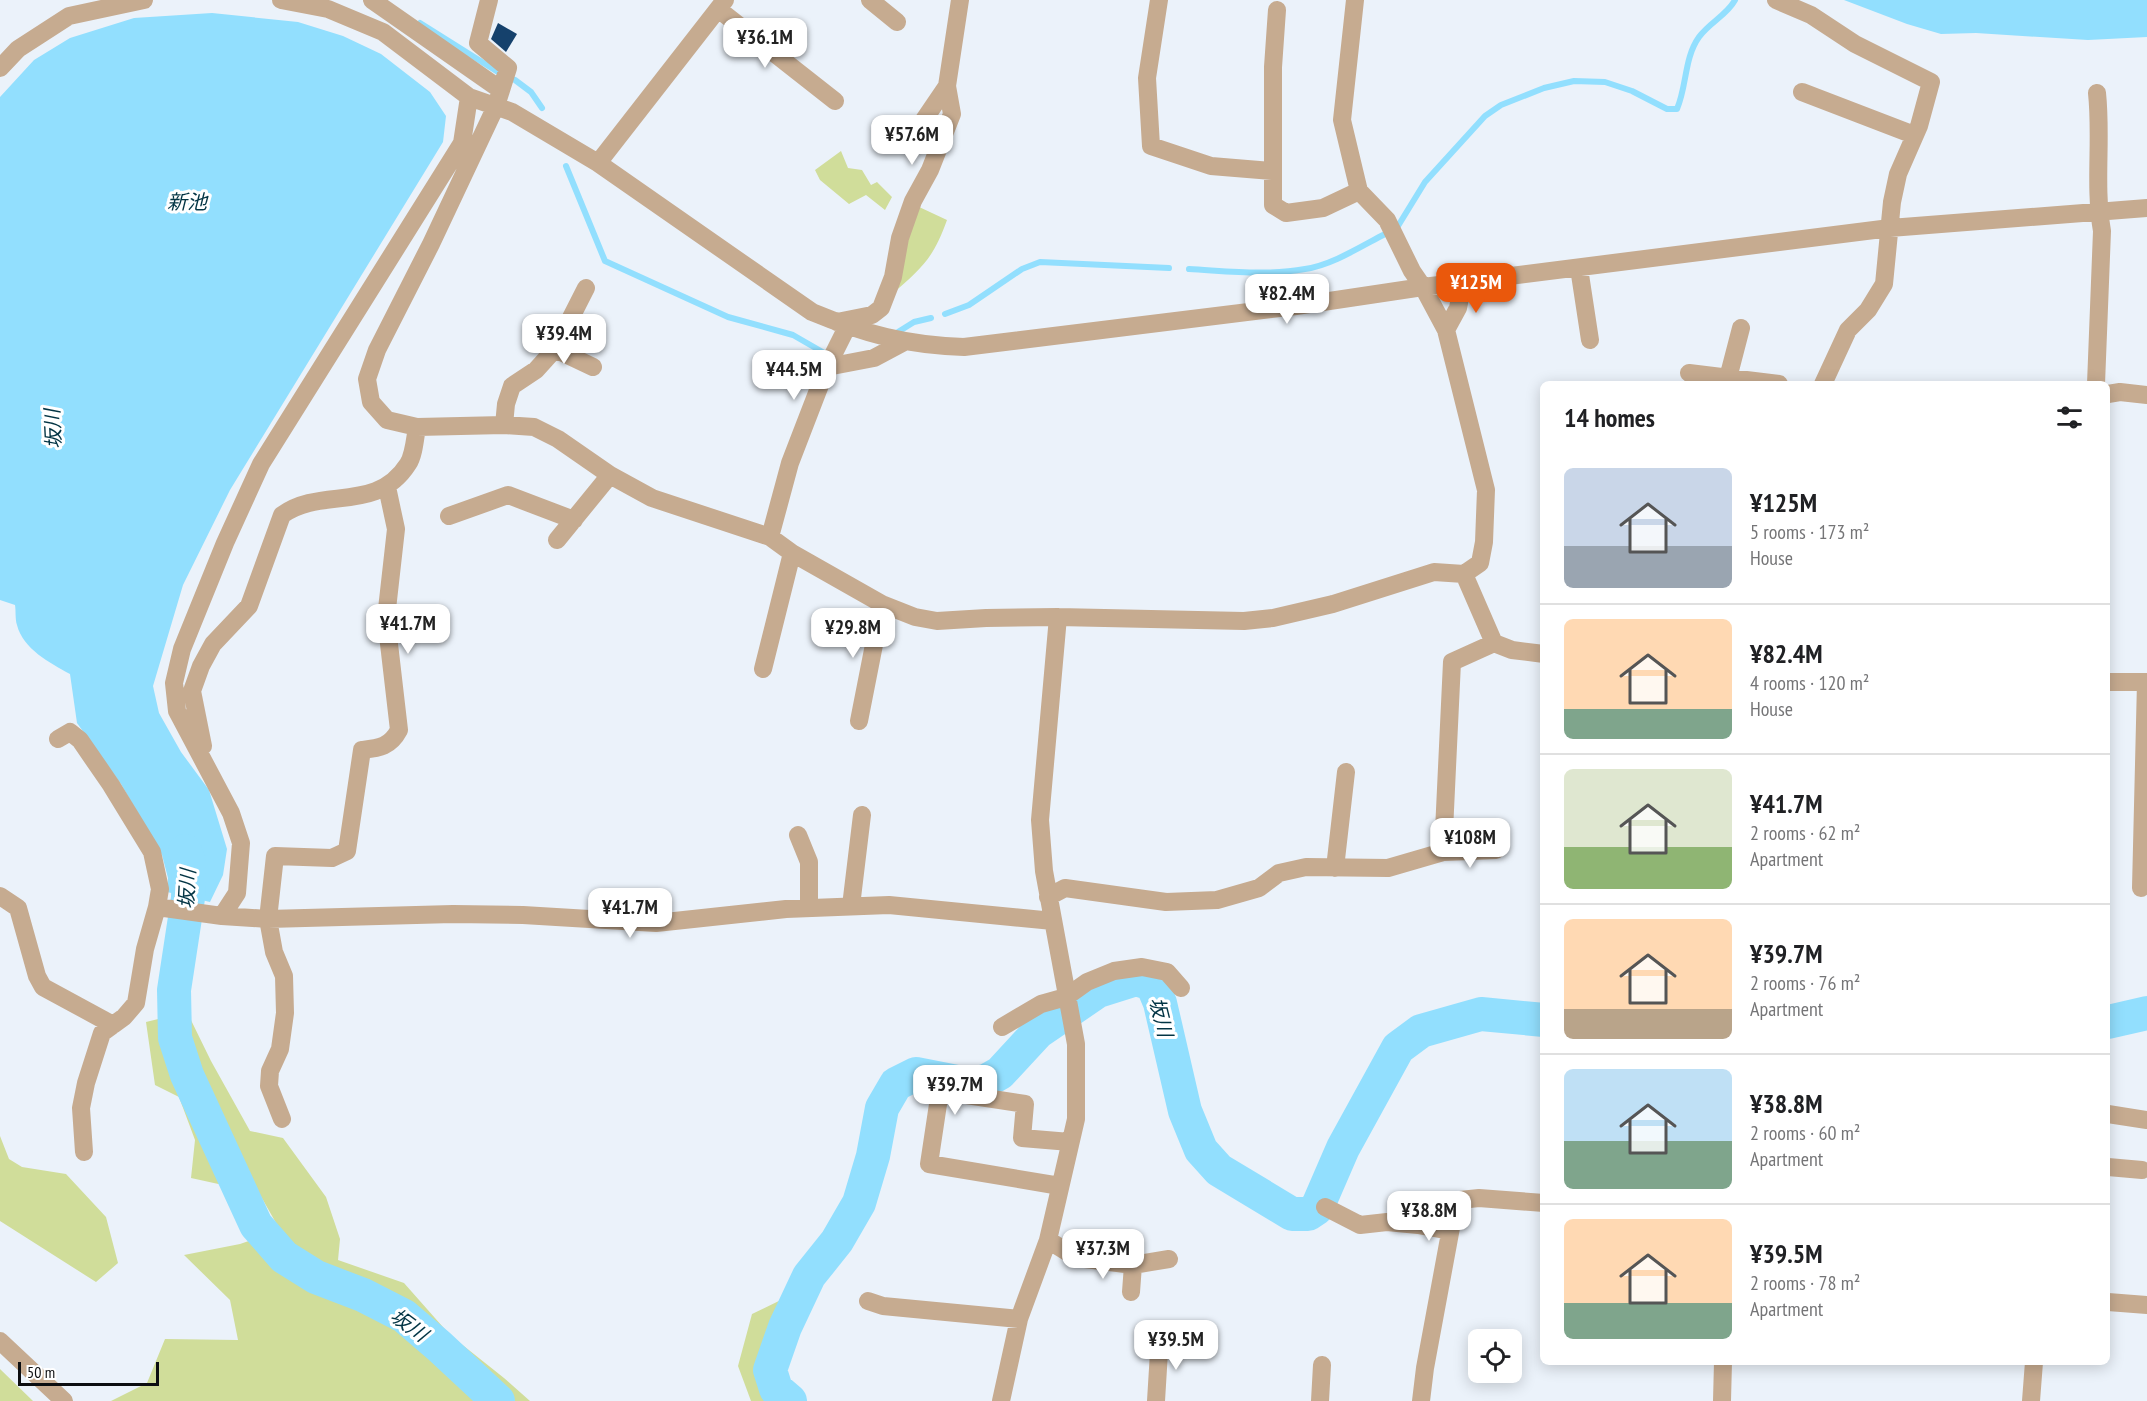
<!DOCTYPE html>
<meta charset="utf-8">
<style>
:root{--surface:#fff;--page:#f6f6f6;--text:#202124;--muted:#757577;--line:#e0e0e0;--accent:#ea580c}
body{margin:0;font-family:"PT Sans Narrow","Noto Sans JP",sans-serif;background:var(--page);color:var(--text);height:100vh;display:flex;flex-direction:column;font-size:22px;white-space:nowrap}
*{box-sizing:border-box;margin:0}
p{font-size:20px;color:var(--muted)}
.icon{flex:none;width:33px;height:33px;fill:none;stroke:currentColor;stroke-width:2;stroke-linecap:round;stroke-linejoin:round}
.map{position:relative;flex:1;overflow:hidden}
.panel{position:absolute;left:1540px;top:381px;width:570px;height:984px;display:flex;flex-direction:column;background:var(--surface);border-radius:9px;box-shadow:0 3px 15px #0003}
.panel>*{flex:none}
.buttons{position:absolute;left:1468px;top:1329px;display:grid;gap:12px}
.buttons a{display:grid;place-items:center;width:54px;height:54px;border-radius:9px;background:var(--surface);box-shadow:0 3px 15px #0003;font-size:30px}
.scale{position:absolute;left:18px;bottom:15px;width:141px;box-sizing:border-box;padding-left:6px;border:3px solid #0c0e11;border-top:0;font-size:16px;line-height:21px;white-space:nowrap;color:#0c0e11;-webkit-text-stroke:4px #fff;paint-order:stroke}
.price{position:absolute;translate:-50% -51px;padding:0 14px;border-radius:12px;background:#fff;color:#222;font-size:20px;line-height:39px;filter:drop-shadow(0 2px 3px #0008)}
.price::after{content:'';position:absolute;left:50%;top:36px;width:18px;height:14px;margin-left:-9px;background:inherit;clip-path:polygon(0 0,100% 0,50% 100%)}
.price.current{background:var(--accent);color:#fff}
ul{padding:0;list-style:none}
li{display:flex;align-items:center;gap:18px;height:150px;padding:0 24px}
li+li{border-top:2px solid var(--line)}
li span{display:grid;place-items:center;flex:none;width:168px;height:120px;border-radius:9px;color:#555}
li>.icon{margin-inline-start:auto}
span .icon{width:72px;height:72px;fill:#fffc;stroke-width:1}
li b{font-size:26px}
h2{display:flex;justify-content:space-between;align-items:center;height:72px;padding:0 24px;font-size:26px}
.map>svg:first-child{display:block}
</style>
<div class="map">
<svg width="2147" height="1401" viewBox="0 0 2147 1401">
<rect width="100%" height="100%" fill="#ebf2fa"/>
<!-- green -->
<path fill="#d0dd9a" d="M 841,151 L 848,168 L 862,170 L 871,185 L 877,182 L 892,197 L 885,210 L 866,195 L 849,204 L 820,180 L 815,170 Z
M 917,206 L 947,220 C 933,259 922,268 891,295 Z
M 187,1012 L 211,1061 L 250,1131 L 283,1138 L 326,1197 L 340,1239 L 338,1260 L 404,1283 L 450,1335 L 504,1378 L 530,1401 L 111,1401 L 147,1383 L 165,1339 L 238,1340 L 230,1300 L 184,1255 L 240,1244 L 280,1230 L 259,1193 L 191,1178 L 195,1140 L 179,1097 L 155,1085 L 146,1022 Z
M 0,1136 L 9,1159 L 22,1167 L 66,1174 L 106,1217 L 118,1263 L 96,1282 L 0,1221 Z
M 789,1296 L 767,1354 L 763,1383 L 781,1401 L 751,1401 L 738,1366 L 752,1314 Z
M 0,1369 L 33,1401 L 0,1401 Z"/>
<!-- water -->
<path fill="#92dffe" d="M 1844,0 L 2147,0 L 2147,37 L 2088,40 L 1976,33 L 1941,34 L 1907,24 Z
M 212,13 L 298,22 L 343,36 L 381,54 L 430,92 L 446,116 L 443,142 L 230,490 L 183,585 L 153,686 L 159,713 L 181,752 L 209,790 L 227,849 L 223,875 L 210,902 L 167,892 L 168,878 L 162,855 L 121,784 L 77,723 L 70,674 C 50,663 23,649 17,625 C 15,619 16,611 15,605 L 0,600 L 0,97 L 34,60 L 70,38 L 134,18 Z"/>
<g fill="none" stroke-linecap="round" stroke-linejoin="round">
<!-- stream -->
<path stroke="#92dffe" stroke-width="6" d="M 420,23 L 498,72
M 515,80 L 531,92 L 542,108
M 566,166 L 605,261 L 728,317 L 793,335 L 826,354
M 1398,226 L 1425,182 L 1485,116 L 1501,105 L 1544,88 L 1574,81 L 1605,82 L 1632,91 L 1667,109 L 1677,109 C 1687,86 1684,58 1699,37 C 1710,22 1727,15 1735,0
M 1189,269 C 1227,271 1267,276 1305,269 C 1332,265 1360,247 1385,234
M 945,314 L 969,305 L 1022,269 L 1040,262 L 1169,268
M 898,332 L 914,322 L 931,318"/>
<!-- river -->
<path stroke="#92dffe" stroke-width="34" d="M 185,851 L 189,861 L 188,898 L 174,990 L 175,1038 L 187,1075 L 256,1225 L 284,1257 L 316,1277 L 363,1295 L 404,1316 L 439,1346 L 498,1401
M 2108,1022 L 2147,1013
M 790,1401 L 776,1389 L 770,1370 L 785,1327 L 809,1276 L 837,1241 L 859,1203 L 873,1156 L 882,1108 L 896,1084 L 916,1074 L 967,1084 L 986,1081 L 1000,1073 L 1038,1032 L 1098,991 L 1136,979 L 1152,984 L 1160,1003 L 1185,1111 L 1201,1150 L 1219,1170 L 1292,1214 L 1308,1214 L 1317,1208 L 1343,1148 L 1398,1048 L 1421,1031 L 1481,1014 L 1544,1020"/>
</g>
<!-- building -->
<path fill="#15416c" d="M 498,23 L 517,34 L 506,52 L 491,39 Z"/>
<g fill="none" stroke-linecap="round" stroke-linejoin="round">
<!-- minor -->
<path stroke="#c6ab90" stroke-width="18" d="M 281,0 L 328,9 L 383,32 L 469,97 L 512,112 L 598,163 L 812,312 C 865,334 906,345 964,347 L 1296,306 L 1423,287 L 1890,228 L 2147,208
M 372,0 L 501,90
M 489,0 L 478,43 L 508,68 L 496,106 L 431,244 L 377,350 L 367,379 L 371,402 L 387,420 L 417,427 L 504,425 L 534,427 L 558,439 L 610,475 L 652,498 L 770,537 L 792,553 L 882,604 L 915,617 L 937,621 L 986,618 L 1058,617 L 1244,621 L 1273,618 L 1333,604 L 1434,572 L 1464,574 L 1494,643 L 1512,650 L 1544,654
M 870,0 L 897,22
M 1159,0 L 1147,78 L 1151,146 L 1211,166 L 1272,171
M 1355,0 L 1342,120 L 1359,191 L 1387,220 L 1412,271 L 1423,287 L 1446,330 L 1486,490 L 1484,542 L 1480,563 L 1464,574
M 1776,0 L 1811,15 L 1855,44 L 1931,82 L 1919,126 L 1898,174 L 1892,202 L 1884,284 L 1868,310 L 1848,330 L 1823,384
M 718,9 L 835,101
M 1277,10 L 1273,67 L 1273,205 L 1286,213 L 1323,208 L 1359,191
M 0,68 L 18,49 L 69,16 L 144,0
M 1802,92 L 1914,135
M 915,133 L 947,86
M 598,163 L 725,0
M 1579,268 L 1590,340
M 837,322 L 872,315 L 881,308 L 893,277 L 900,238 L 913,201 L 930,170 L 952,114 L 947,86 L 960,0
M 1446,330 L 1458,308 L 1463,282
M 555,349 L 593,367
M 827,367 L 847,327
M 1689,373 L 1779,384
M 1728,378 L 1741,328
M 2096,384 L 2102,231 C 2094,185 2102,139 2097,93
M 2108,394 L 2120,392 L 2147,395
M 504,425 L 506,404 L 512,386 L 536,370 L 555,349 L 586,288
M 449,516 L 508,495 L 574,520
M 770,537 L 790,463 L 827,367 L 874,358 L 904,342
M 557,540 L 610,475
M 763,669 L 792,553
M 2108,682 L 2147,682
M 859,721 L 882,604
M 58,739 L 70,732 L 80,740 L 111,785 L 152,852 L 160,889 L 157,907 L 145,949 L 136,1003 L 124,1017 L 102,1033 L 86,1083 L 81,1108 L 84,1152
M 203,746 L 192,691 L 201,666 L 213,644 L 249,606 L 282,515 C 322,486 376,514 408,464 C 414,455 415,438 417,427
M 798,835 L 809,862 L 809,908
M 1443,852 L 1496,850
M 1335,868 L 1346,772
M 2141,888 L 2146,682
M 0,896 L 18,908 L 37,976 L 43,987 L 113,1025
M 1048,897 L 1065,888 L 1166,902 L 1217,900 L 1259,888 L 1279,873 L 1306,867 L 1388,868 L 1443,852 L 1452,662 L 1494,643
M 851,906 L 862,815
M 157,907 L 222,916 L 268,919 L 453,914 L 523,915 L 656,923 L 786,909 L 889,905 L 1053,921
M 222,916 L 237,893 L 241,843 L 231,813 L 177,711 L 174,683 L 182,649 L 225,543 L 261,464 L 462,143 L 469,97
M 1002,1027 L 1041,1004 L 1066,997 L 1087,982 L 1114,971 L 1142,967 L 1167,972 L 1181,988
M 2108,1114 L 2147,1120
M 282,1119 L 269,1086 L 270,1071 L 280,1049 L 285,1013 L 284,976 L 274,952 L 268,919 L 275,856 L 332,858 L 347,851 L 362,750 C 379,748 390,747 399,730 L 386,618 L 396,529 L 387,487
M 2108,1167 L 2142,1170
M 1060,1186 L 929,1164 L 940,1091 L 1025,1104 L 1022,1138 L 1070,1142
M 1325,1207 L 1360,1225 L 1387,1222 L 1418,1225 L 1450,1231
M 1048,1240 L 1077,1258 L 1133,1265 L 1169,1259
M 1131,1292 L 1133,1265
M 868,1301 L 883,1306 L 1019,1319
M 2108,1302 L 2147,1305
M 0,1341 L 64,1401
M 1001,1401 L 1019,1319 L 1048,1240 L 1076,1119 L 1076,1044 L 1044,871 L 1040,820 L 1058,617
M 1156,1401 L 1159,1352 L 1164,1335
M 1320,1401 L 1322,1365
M 1421,1401 L 1425,1368 L 1455,1206 L 1460,1200 L 1479,1198 L 1544,1203
M 1722,1401 L 1723,1362
M 2031,1401 L 2034,1362"/>
</g>
<g text-anchor="middle" dominant-baseline="central" stroke-width="6" stroke-linejoin="round" paint-order="stroke">
<!-- water labels -->
<g font-size="20" font-style="italic" fill="#023444" stroke="#fff">
<text x="187" y="202">新池</text>
<text transform="translate(53 429) rotate(-93)">坂川</text>
<text transform="translate(187 889) rotate(-87)">坂川</text>
<text transform="translate(1161 1017) rotate(76)">坂川</text>
<text transform="translate(409 1325) rotate(36)">坂川</text>
</g>
</g>
</svg>
<div class="buttons">
<a><svg class="icon" aria-label="locate" viewBox="0 0 24 24"><circle cx="12" cy="12" r="6"/><path d="M12 2v4M12 18v4M2 12h4M18 12h4"/></svg></a>
</div>
<div class="scale">50 m</div>
<b class="price" style="left:765px;top:69px">¥36.1M</b>
<b class="price" style="left:912px;top:166px">¥57.6M</b>
<b class="price current" style="left:1476px;top:314px">¥125M</b>
<b class="price" style="left:1287px;top:325px">¥82.4M</b>
<b class="price" style="left:564px;top:365px">¥39.4M</b>
<b class="price" style="left:794px;top:401px">¥44.5M</b>
<b class="price" style="left:408px;top:655px">¥41.7M</b>
<b class="price" style="left:853px;top:659px">¥29.8M</b>
<b class="price" style="left:1470px;top:869px">¥108M</b>
<b class="price" style="left:630px;top:939px">¥41.7M</b>
<b class="price" style="left:955px;top:1116px">¥39.7M</b>
<b class="price" style="left:1429px;top:1242px">¥38.8M</b>
<b class="price" style="left:1103px;top:1280px">¥37.3M</b>
<b class="price" style="left:1176px;top:1371px">¥39.5M</b>
<section class="panel">
<h2>14 homes<svg class="icon" aria-label="filters" viewBox="0 0 24 24"><path d="M4 7h16M4 17h16"/><circle cx="9" cy="7" r="2"/><circle cx="15" cy="17" r="2"/></svg></h2>
<ul>
<li><span style="background:linear-gradient(#c9d6e8 65%,#9aa5b1 0)"><svg class="icon" aria-label="home" viewBox="0 0 24 24"><path d="M3 11l9-7 9 7M6 9v11h12V9"/></svg></span><div><b>¥125M</b><p>5 rooms · 173 m²</p><p>House</p></div></li>
<li><span style="background:linear-gradient(#ffd9b3 75%,#7fa58c 0)"><svg class="icon" aria-label="home" viewBox="0 0 24 24"><path d="M3 11l9-7 9 7M6 9v11h12V9"/></svg></span><div><b>¥82.4M</b><p>4 rooms · 120 m²</p><p>House</p></div></li>
<li><span style="background:linear-gradient(#dfe7d0 65%,#8fb573 0)"><svg class="icon" aria-label="home" viewBox="0 0 24 24"><path d="M3 11l9-7 9 7M6 9v11h12V9"/></svg></span><div><b>¥41.7M</b><p>2 rooms · 62 m²</p><p>Apartment</p></div></li>
<li><span style="background:linear-gradient(#ffd9b3 75%,#b9a48a 0)"><svg class="icon" aria-label="home" viewBox="0 0 24 24"><path d="M3 11l9-7 9 7M6 9v11h12V9"/></svg></span><div><b>¥39.7M</b><p>2 rooms · 76 m²</p><p>Apartment</p></div></li>
<li><span style="background:linear-gradient(#bfe0f5 60%,#7fa58c 0)"><svg class="icon" aria-label="home" viewBox="0 0 24 24"><path d="M3 11l9-7 9 7M6 9v11h12V9"/></svg></span><div><b>¥38.8M</b><p>2 rooms · 60 m²</p><p>Apartment</p></div></li>
<li><span style="background:linear-gradient(#ffd9b3 70%,#7fa58c 0)"><svg class="icon" aria-label="home" viewBox="0 0 24 24"><path d="M3 11l9-7 9 7M6 9v11h12V9"/></svg></span><div><b>¥39.5M</b><p>2 rooms · 78 m²</p><p>Apartment</p></div></li>
</ul>
</section>
</div>
